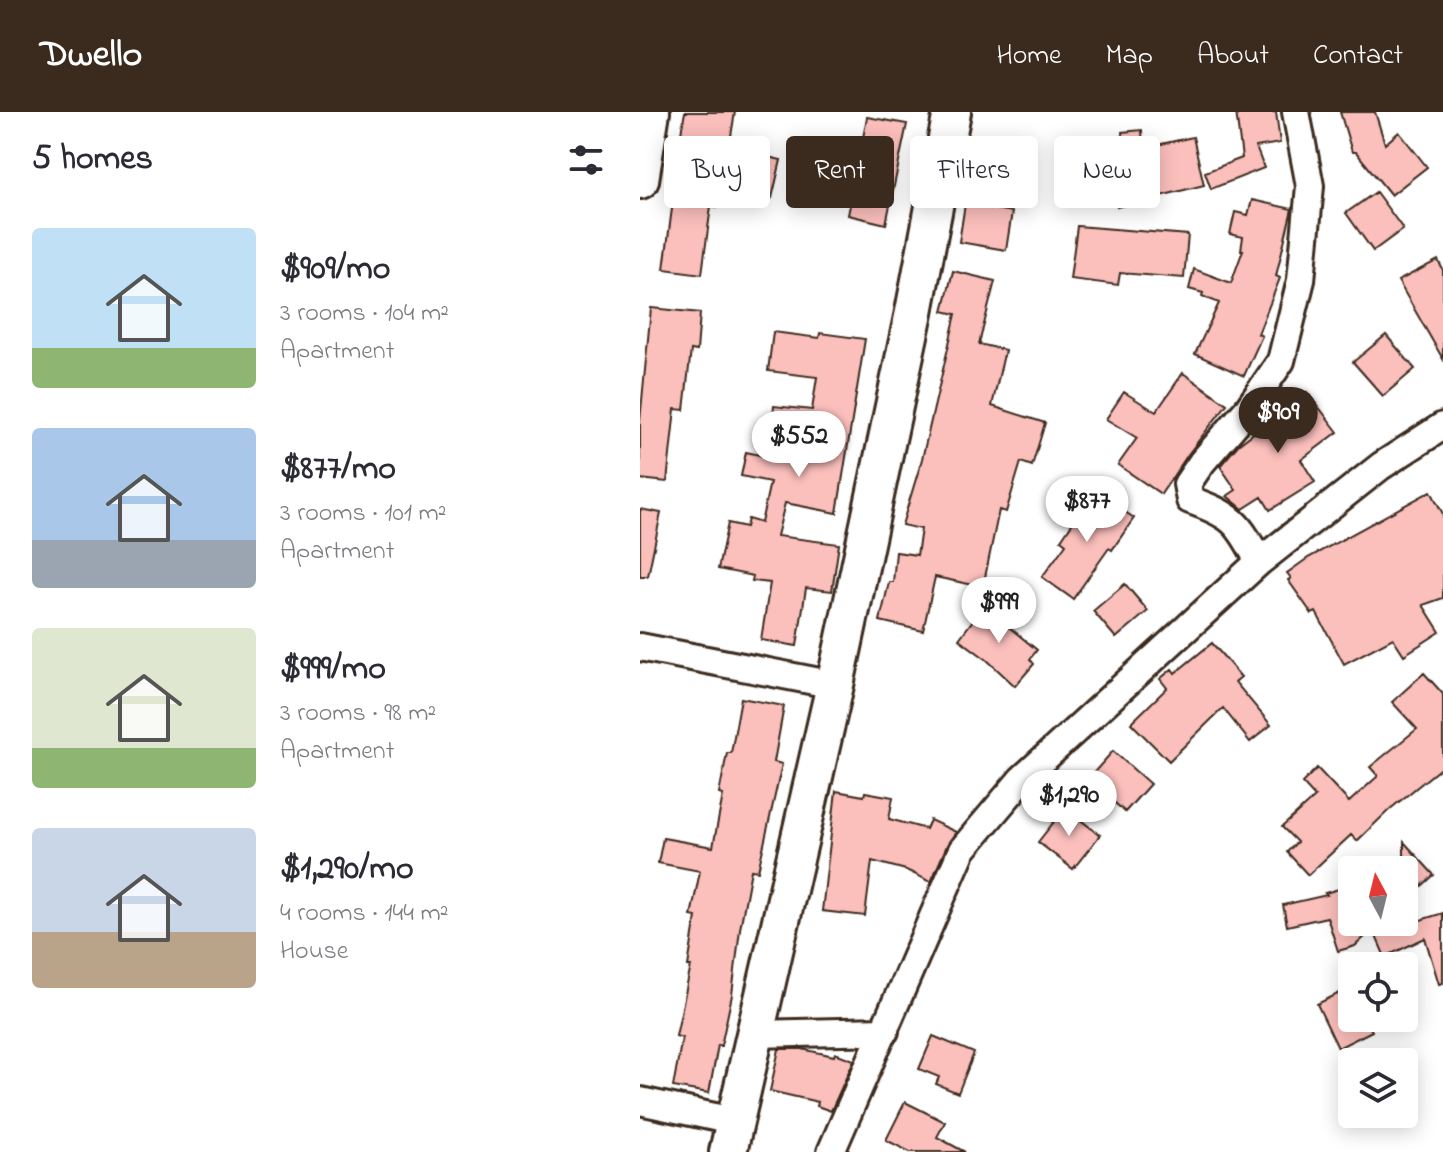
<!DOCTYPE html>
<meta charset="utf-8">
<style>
:root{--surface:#fff;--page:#f2f2f3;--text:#2b2b33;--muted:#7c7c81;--accent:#3b2a1e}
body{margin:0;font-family:"Indie Flower",sans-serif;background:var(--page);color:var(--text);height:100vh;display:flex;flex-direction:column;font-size:30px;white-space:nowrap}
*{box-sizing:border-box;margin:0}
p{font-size:26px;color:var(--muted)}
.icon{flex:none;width:44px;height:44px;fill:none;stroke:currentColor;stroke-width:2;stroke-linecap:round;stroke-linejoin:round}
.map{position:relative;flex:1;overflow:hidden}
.sheet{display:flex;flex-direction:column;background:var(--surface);width:640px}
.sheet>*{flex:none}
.banner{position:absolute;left:24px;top:24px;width:658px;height:72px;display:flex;gap:16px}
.needle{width:52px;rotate:353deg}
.controls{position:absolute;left:698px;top:744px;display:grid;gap:16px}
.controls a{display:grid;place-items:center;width:80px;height:80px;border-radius:8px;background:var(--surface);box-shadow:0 4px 20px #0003;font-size:40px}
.price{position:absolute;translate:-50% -68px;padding:0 18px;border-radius:28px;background:#fff;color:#222;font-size:26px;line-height:52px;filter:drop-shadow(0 2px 4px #0008)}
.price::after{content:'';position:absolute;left:50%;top:48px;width:24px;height:18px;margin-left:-12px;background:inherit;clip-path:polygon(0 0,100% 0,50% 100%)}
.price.on{background:var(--accent);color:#fff}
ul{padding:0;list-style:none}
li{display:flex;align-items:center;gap:24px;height:200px;padding:0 32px}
li span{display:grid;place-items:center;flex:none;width:224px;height:160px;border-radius:8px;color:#555}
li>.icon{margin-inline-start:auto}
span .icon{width:96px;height:96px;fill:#fffc;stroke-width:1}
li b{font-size:34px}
h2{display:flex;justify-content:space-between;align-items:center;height:96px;padding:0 32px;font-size:34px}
.tag{padding:0 28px;border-radius:8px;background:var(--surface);box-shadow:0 4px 20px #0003;font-size:28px;line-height:72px}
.tag.on{background:var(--accent);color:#fff}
header{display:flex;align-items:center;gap:48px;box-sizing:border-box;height:112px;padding:0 40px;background:var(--accent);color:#fff}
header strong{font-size:38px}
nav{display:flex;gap:44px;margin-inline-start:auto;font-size:28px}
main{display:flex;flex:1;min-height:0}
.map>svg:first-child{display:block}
</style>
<header>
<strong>Dwello</strong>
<nav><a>Home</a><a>Map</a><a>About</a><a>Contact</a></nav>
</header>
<main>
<section class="sheet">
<h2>5 homes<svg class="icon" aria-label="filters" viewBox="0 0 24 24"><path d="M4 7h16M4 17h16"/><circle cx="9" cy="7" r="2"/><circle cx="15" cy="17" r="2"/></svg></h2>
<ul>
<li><span style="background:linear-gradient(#bfe0f5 75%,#8fb573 0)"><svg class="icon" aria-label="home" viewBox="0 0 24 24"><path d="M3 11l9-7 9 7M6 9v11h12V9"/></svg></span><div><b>$909/mo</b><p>3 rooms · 104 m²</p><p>Apartment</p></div></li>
<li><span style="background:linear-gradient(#a9c7e8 70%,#9aa5b1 0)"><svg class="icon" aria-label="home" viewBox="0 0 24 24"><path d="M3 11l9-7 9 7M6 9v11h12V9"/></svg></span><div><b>$877/mo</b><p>3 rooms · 101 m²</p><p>Apartment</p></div></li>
<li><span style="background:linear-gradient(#dfe7d0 75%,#8fb573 0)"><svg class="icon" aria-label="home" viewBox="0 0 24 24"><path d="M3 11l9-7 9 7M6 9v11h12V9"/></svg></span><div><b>$999/mo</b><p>3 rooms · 98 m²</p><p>Apartment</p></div></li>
<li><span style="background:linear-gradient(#c9d6e8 65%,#b9a48a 0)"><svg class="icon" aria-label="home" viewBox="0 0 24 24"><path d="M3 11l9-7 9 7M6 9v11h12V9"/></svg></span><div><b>$1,290/mo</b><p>4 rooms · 144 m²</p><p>House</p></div></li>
</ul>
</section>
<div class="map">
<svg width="803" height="1040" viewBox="0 0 803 1040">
<rect width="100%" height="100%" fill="#fff"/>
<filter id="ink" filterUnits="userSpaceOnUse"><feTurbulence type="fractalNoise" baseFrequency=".0125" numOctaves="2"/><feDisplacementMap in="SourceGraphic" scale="16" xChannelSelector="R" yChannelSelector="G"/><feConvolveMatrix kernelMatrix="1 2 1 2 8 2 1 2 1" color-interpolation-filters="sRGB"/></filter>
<g filter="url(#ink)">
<!-- building -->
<path fill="#fbbfbc" stroke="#3b2a1e" stroke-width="2" d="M 45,0 L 95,0 L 89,36 L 141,48 L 132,86 L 82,74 L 78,95 L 71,94 L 62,162 L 24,157 L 33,89 L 28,88 Z
M 596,0 L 636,0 L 640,31 L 616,35 L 624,56 L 571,77 L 565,60 L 602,46 Z
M 700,0 L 735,0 L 745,32 L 759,20 L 787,55 L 751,83 L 716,40 L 712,40 Z
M 227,5 L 267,12 L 246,112 L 208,103 Z
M 502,18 L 503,36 L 553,25 L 564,73 L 477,95 L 466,49 L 484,44 L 482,20 Z
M 736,80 L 763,117 L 733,139 L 706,101 Z
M 612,88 L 652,97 L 636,164 L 640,166 L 618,222 L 622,224 L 604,264 L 555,242 L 579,191 L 562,184 L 563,181 L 549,177 L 554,157 L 591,171 L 603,138 L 601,138 L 603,125 L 590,122 L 595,100 L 608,103 Z
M 325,92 L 372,100 L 366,138 L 319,130 Z
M 437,114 L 548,123 L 544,166 L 480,161 L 478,173 L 430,167 Z
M 798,148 L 803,158 L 803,247 L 758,169 Z
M 313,159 L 355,169 L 339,232 L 365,238 L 352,294 L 405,311 L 392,354 L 381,350 L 366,400 L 359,398 L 343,475 L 295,465 L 283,519 L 240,509 L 249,470 L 253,470 L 256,440 L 277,443 L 281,417 L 262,413 L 282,347 L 316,202 L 303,199 Z
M 11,196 L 60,201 L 57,239 L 51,238 L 44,298 L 35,297 L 27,370 L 0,367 L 0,309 Z
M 133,220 L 179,226 L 180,221 L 225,227 L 197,401 L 145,391 L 137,424 L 199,432 L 192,479 L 166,476 L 157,534 L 121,528 L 130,471 L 112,469 L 113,464 L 78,457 L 88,411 L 106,415 L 108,407 L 121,411 L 130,370 L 101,364 L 106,340 L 129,345 L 134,294 L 172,298 L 177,265 L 128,259 Z
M 746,223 L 775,257 L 743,284 L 713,250 Z
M 543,261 L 587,292 L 549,341 L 521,382 L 478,353 L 497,326 L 466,307 L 484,280 L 516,300 Z
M 667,280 L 698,320 L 661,348 L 675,370 L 630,398 L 622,385 L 603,397 L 587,384 L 596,378 L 580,354 L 598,333 Z
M 454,379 L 494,406 L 472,438 L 469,436 L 433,487 L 402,465 L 426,432 L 421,428 Z
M 791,379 L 803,402 L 803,486 L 783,493 L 800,520 L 764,543 L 753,526 L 704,552 L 676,500 L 672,502 L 648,468 L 651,466 L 647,461 L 668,446 Z
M 0,397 L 21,401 L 8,464 L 0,464 Z
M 485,472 L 508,499 L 476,526 L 453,499 Z
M 345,492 L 371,512 L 369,515 L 397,538 L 390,547 L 394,552 L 375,574 L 346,547 L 319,527 Z
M 572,531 L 601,565 L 595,570 L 631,613 L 610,630 L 583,596 L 529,649 L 491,611 L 527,576 L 520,567 L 532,557 L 535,561 Z
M 784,561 L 803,582 L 803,654 L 749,698 L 717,729 L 711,723 L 668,763 L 647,740 L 657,730 L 642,715 L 675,685 L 662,671 L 677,656 L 709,690 L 738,664 L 730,655 L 777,617 L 752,590 Z
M 101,586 L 144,594 L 134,650 L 142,652 L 118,759 L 111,758 L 100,817 L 92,883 L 81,934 L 78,933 L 69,981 L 33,975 L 42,926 L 36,924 L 51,854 L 48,854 L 56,805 L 51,804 L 60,759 L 18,751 L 23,726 L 73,735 L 83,683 L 79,682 L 87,641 L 91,641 Z
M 473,639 L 510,672 L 485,700 L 448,667 Z
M 196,679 L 224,684 L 225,680 L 253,685 L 249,707 L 286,717 L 290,708 L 316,720 L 308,731 L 291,770 L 266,758 L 232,749 L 225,804 L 182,799 Z
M 425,696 L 460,723 L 433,757 L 398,730 Z
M 764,730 L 794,763 L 774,781 L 764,770 Z
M 712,773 L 712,810 L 741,810 L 715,834 L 698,839 L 687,805 L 647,814 L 643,793 L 687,783 L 685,781 Z
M 803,801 L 803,871 L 799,872 L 785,826 L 745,845 L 735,822 Z
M 712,875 L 712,906 L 725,906 L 732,919 L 698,936 L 677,892 Z
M 293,924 L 334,941 L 318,981 L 296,972 L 299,965 L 279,957 Z
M 139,937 L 162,937 L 194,944 L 195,941 L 214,948 L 191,999 L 177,994 L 178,990 L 130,979 Z
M 265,990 L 305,1010 L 297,1025 L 325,1040 L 270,1040 L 246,1028 Z"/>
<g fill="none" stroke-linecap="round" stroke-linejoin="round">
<!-- street casing -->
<g stroke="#3b2a1e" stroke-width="32">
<path id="street" d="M 619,450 C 599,410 592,403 550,388 L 547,372 L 562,350 L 608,297 L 641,249 L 661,168 L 670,74 L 656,0
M 0,535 L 195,573
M 113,922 L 245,919
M 0,989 L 93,1009
M 191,1040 L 322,738 L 382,667 L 619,450 L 741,354 L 803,314"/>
</g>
<!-- secondary casing -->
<g stroke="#3b2a1e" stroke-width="42">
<path id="secondary" d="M 0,68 L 11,0
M 88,1040 L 195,573 L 274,200 L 312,0"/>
</g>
<!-- street -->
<use href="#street" stroke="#fff" stroke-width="26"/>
<!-- secondary -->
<use href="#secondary" stroke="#fff" stroke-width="36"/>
</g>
</g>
</svg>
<div class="controls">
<a><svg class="needle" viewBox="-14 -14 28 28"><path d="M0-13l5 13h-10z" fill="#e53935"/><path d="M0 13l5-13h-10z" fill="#7c7c81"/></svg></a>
<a><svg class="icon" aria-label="locate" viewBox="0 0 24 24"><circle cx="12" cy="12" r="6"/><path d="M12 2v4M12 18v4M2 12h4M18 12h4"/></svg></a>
<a><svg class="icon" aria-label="layers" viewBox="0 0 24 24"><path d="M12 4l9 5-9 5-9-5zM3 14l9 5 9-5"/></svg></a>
</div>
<b class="price on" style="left:638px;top:343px">$909</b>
<b class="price" style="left:159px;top:367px">$552</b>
<b class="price" style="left:447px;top:432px">$877</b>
<b class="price" style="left:359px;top:533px">$999</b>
<b class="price" style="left:429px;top:726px">$1,290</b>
<div class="banner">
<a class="tag">Buy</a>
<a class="tag on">Rent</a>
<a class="tag">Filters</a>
<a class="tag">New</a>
</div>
</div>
</main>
